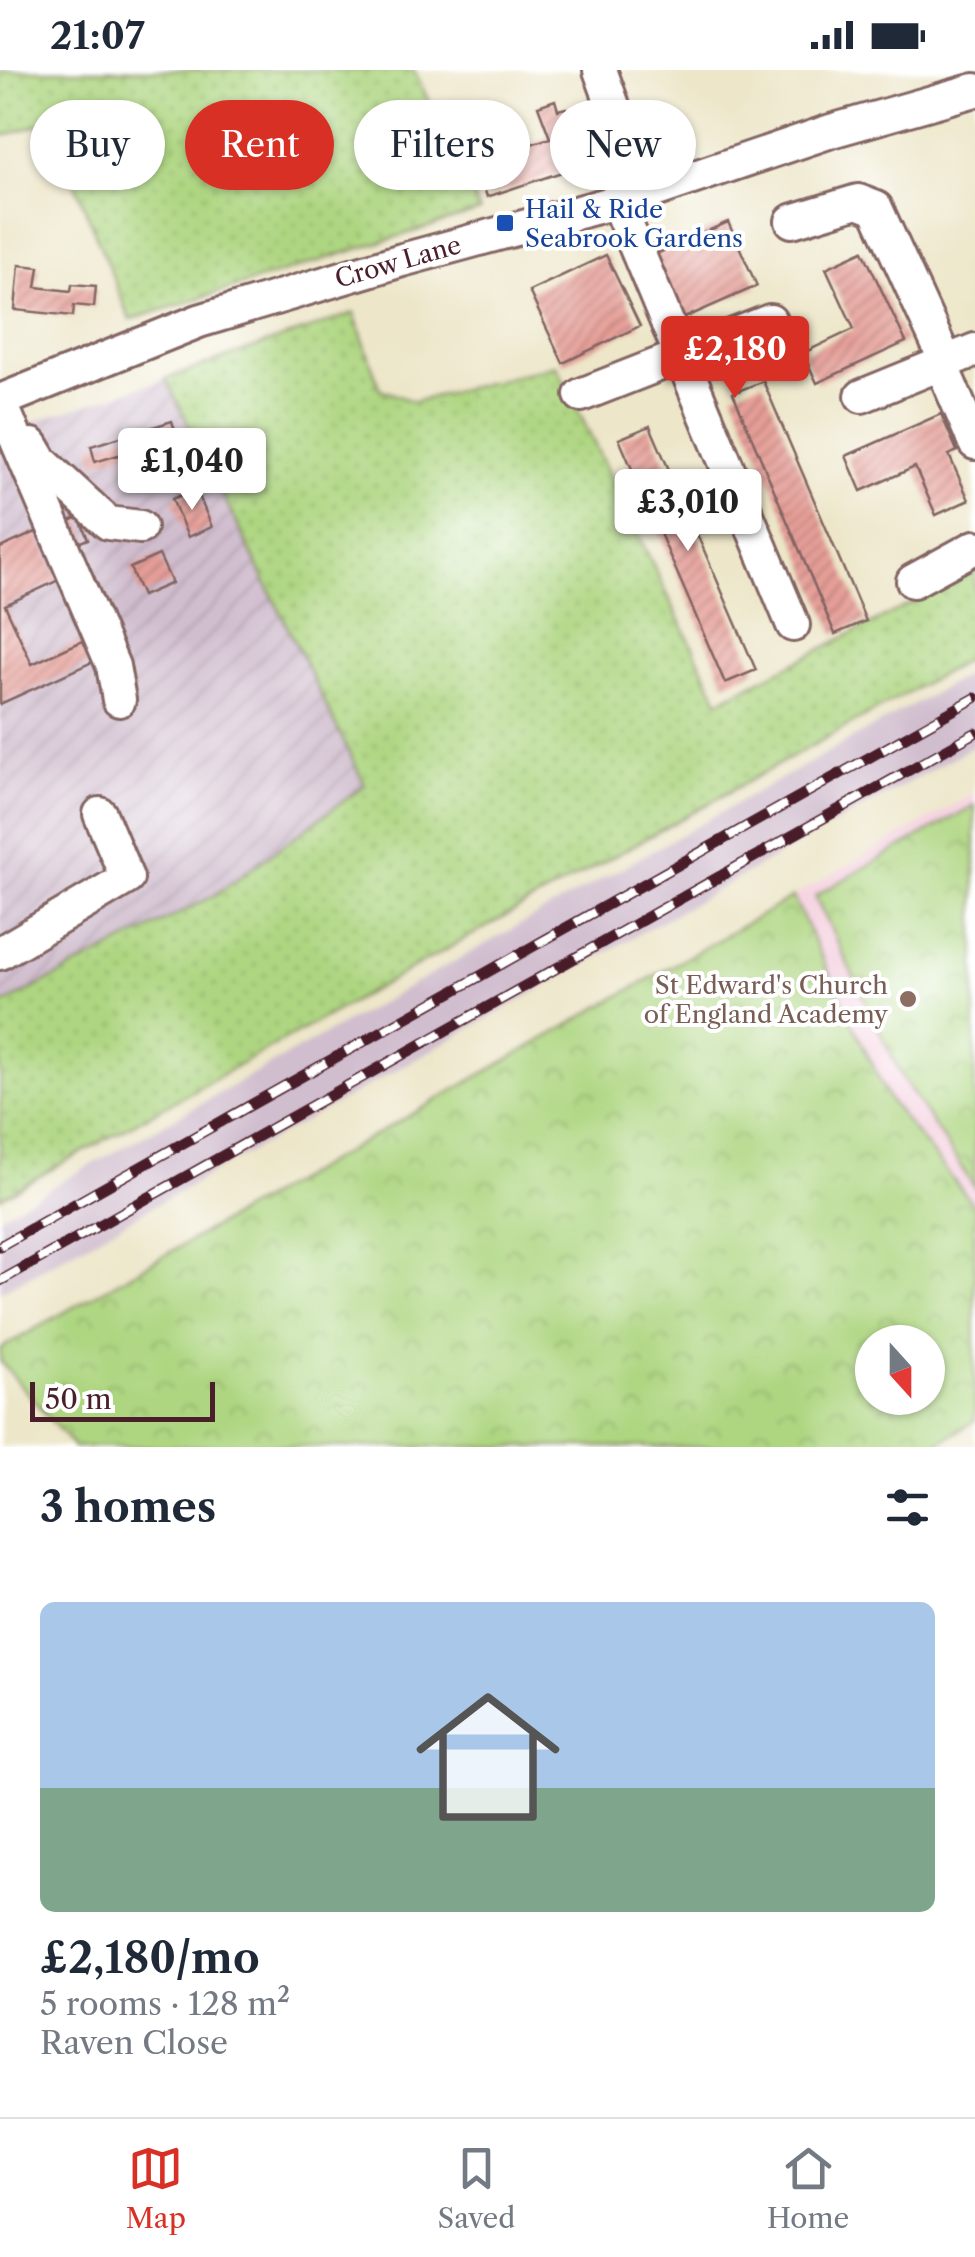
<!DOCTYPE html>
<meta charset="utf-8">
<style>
:root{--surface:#fff;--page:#f2f2f3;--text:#1f2937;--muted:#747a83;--line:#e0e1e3;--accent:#d93025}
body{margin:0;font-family:"Libre Caslon Text",serif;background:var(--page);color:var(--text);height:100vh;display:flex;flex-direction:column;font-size:38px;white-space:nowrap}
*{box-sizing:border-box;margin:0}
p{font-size:32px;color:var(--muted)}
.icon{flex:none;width:55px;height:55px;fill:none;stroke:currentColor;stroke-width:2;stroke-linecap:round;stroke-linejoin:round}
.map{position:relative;height:1377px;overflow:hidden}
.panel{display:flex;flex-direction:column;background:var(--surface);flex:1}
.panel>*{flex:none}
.hud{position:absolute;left:30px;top:30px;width:915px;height:90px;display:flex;gap:20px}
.needle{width:65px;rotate:159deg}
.controls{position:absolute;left:855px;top:1255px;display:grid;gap:20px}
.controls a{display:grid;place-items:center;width:90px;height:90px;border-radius:50%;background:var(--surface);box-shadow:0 2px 8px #0004;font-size:50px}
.scale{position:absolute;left:30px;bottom:25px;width:185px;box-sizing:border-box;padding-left:10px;border:5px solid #4a1f2b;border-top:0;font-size:28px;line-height:35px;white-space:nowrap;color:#4a1f2b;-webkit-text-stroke:8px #fff;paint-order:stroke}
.price{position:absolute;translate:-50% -85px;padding:0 22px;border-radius:10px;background:#fff;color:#222;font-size:32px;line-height:65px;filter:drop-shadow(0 2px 5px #0008)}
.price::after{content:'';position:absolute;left:50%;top:60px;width:30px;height:22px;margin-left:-15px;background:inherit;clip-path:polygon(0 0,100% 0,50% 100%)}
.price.on{background:var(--accent);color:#fff}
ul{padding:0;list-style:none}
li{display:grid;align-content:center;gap:20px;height:530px;padding:0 40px}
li+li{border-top:2px solid var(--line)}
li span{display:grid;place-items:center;height:310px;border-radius:15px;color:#555}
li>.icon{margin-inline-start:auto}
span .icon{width:180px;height:180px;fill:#fffc;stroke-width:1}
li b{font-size:42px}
h2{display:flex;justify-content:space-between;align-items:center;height:120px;padding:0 40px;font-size:42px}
.pill{padding:0 35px;border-radius:45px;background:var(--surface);box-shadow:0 2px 8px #0004;font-size:35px;line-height:90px}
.pill.on{background:var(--accent);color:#fff}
.status{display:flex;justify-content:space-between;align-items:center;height:70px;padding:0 50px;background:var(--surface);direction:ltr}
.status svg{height:28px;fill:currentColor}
.tab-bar{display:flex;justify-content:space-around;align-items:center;height:140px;border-top:2px solid var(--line);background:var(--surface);font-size:28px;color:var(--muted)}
.tab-bar a{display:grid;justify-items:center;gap:5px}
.tab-bar .on{color:var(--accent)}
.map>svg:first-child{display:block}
</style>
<div class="status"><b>21:07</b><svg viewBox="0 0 49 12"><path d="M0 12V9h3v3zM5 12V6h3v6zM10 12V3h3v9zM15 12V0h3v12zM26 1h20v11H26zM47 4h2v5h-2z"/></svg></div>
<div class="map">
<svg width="975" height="1377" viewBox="0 0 975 1377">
<defs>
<pattern id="industrial-furrows" width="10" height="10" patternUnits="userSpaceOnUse" patternTransform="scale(2.5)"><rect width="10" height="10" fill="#d0bdce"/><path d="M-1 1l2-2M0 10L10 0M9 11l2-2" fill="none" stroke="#b4a2b1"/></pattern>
<pattern id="grass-dots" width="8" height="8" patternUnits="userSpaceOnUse" patternTransform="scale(2.5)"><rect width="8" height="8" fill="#aed681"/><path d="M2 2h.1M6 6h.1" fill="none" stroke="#97b770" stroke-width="1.8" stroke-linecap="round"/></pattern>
<pattern id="park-crowns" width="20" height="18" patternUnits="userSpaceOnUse" patternTransform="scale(2.5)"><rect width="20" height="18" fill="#aed681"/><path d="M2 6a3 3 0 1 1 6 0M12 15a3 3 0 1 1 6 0" fill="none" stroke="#97b770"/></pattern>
<pattern id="building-hatch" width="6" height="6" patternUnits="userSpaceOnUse" patternTransform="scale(2.5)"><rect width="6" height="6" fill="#e69f98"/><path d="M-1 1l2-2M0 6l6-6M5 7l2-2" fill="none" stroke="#bc817c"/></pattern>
</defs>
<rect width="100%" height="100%" fill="#fff"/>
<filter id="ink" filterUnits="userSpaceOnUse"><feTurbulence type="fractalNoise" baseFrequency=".01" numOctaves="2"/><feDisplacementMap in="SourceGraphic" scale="20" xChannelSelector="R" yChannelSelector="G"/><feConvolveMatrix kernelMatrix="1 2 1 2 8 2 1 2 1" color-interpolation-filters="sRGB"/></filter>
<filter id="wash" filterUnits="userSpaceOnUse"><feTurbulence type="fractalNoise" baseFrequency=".0048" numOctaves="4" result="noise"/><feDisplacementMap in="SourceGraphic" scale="40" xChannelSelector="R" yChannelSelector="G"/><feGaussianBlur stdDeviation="2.25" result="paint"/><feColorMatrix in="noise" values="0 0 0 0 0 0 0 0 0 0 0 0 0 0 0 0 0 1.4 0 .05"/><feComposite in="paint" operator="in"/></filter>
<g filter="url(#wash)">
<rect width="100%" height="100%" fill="#ede6c9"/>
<!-- built -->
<path fill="#f4cfde" d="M 975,723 L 975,1137 L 889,1030 L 793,827 Z"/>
<!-- industrial -->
<path fill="url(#industrial-furrows)" d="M 166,309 L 365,715 L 215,825 L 0,936 L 0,362 Z"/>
<!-- railway -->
<path fill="#d0bdce" d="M 975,600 L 975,675 L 0,1222 L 0,1146 Z"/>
<!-- grass -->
<path fill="url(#grass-dots)" stroke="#7c7a56" stroke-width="2.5" d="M 0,0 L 414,0 L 480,141 L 130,250 L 50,51 L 0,67 Z
M 354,243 L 380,319 L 414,332 L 556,295 L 719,631 L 975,501 L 975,585 L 0,1128 L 0,936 L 215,825 L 365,715 L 166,309 Z"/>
<!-- park -->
<path fill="url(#park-crowns)" stroke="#7c7a56" stroke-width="2.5" fill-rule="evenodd" d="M 975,735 L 975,1118 L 903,1009 L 815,826 Z
M 793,827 L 889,1030 L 975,1137 L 975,1351 L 931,1377 L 74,1377 L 0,1291 L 0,1279 ZM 928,1272 L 928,1328 L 872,1328 L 872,1272 Z"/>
<g id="blocks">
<!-- building -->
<path fill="url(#building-hatch)" d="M 555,30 L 558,40 L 566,38 L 575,64 L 592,52 L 599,71 L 592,73 L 596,85 L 581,90 L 583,95 L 487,127 L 468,70 L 478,67 L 484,85 L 493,82 L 494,86 L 550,68 L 538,36 Z
M 728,152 L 757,216 L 682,249 L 654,185 Z
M 863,181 L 906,272 L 817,313 L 803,283 L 854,259 L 826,198 Z
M 606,185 L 640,256 L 563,293 L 529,221 Z
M 19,195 L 39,197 L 36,217 L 71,221 L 72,214 L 96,216 L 94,237 L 74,235 L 73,246 L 15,240 Z
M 763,311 L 866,551 L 835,564 L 733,323 Z
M 941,344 L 957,381 L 949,385 L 969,430 L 936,445 L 915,397 L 861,421 L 846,386 Z
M 172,351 L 181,379 L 146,390 L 142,378 L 95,392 L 91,376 Z
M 650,356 L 756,600 L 725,613 L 619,369 Z
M 196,419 L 212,457 L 188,467 L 172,429 Z
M 79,447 L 88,469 L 68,477 L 59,456 Z
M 36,462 L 59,510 L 5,535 L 32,594 L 87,569 L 97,590 L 0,634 L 0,478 Z
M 159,485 L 172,513 L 142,526 L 130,498 Z"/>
</g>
</g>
<g filter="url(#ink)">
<use href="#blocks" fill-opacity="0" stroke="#836562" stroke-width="2.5"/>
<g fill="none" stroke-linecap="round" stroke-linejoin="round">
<!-- minor casing -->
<g stroke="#836562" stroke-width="38">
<path id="minor" d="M 600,0 L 645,124
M 617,132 L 793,555
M 792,151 L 858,131 L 876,138 L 946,292
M 941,294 L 975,373
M 581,325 L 770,251
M 862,326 L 975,280
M 0,331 L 199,251 L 402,190 L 645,124 L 831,61 L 975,20
M 0,331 L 113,596 L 119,630
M 32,375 L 42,392 L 108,453 L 140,457
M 913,511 L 975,477
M 0,883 L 127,808 L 100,744"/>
</g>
<!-- minor -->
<use href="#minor" stroke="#fff" stroke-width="32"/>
<!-- rail casing -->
<g stroke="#4a1f2b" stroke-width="11">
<path id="rail" d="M 0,1176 L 975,628
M 0,1211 L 975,663"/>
</g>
<!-- rail -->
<use href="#rail" stroke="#fff" stroke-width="8" stroke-dasharray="22" stroke-linecap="butt"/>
</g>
</g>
<!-- markers -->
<rect fill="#1a4fb4" stroke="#fff" stroke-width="4" x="495" y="143" width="20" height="20" rx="5"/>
<circle fill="#8d6e63" stroke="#fff" stroke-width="4" cx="908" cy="929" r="10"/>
<g text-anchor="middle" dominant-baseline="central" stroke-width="8" stroke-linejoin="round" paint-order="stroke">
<!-- transit labels -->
<g font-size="25" fill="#164399" stroke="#fff" text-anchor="start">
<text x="525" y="139">Hail &amp; Ride<tspan x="525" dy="29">Seabrook Gardens</tspan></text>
</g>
<!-- street labels -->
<g font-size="25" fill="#4a1f2b" stroke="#fff">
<text transform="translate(398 192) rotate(-16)">Crow Lane</text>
</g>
<!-- education labels -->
<g font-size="25" fill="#785e54" stroke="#fff" text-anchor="end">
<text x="888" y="915">St Edward's Church<tspan x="888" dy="29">of England Academy</tspan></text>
</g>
</g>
</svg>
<div class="controls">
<a><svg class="needle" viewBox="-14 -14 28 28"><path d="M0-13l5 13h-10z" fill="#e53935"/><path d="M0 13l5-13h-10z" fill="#747a83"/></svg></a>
</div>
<div class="scale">50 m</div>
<b class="price on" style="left:735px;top:331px">£2,180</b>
<b class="price" style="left:192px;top:443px">£1,040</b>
<b class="price" style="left:688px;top:484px">£3,010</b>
<div class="hud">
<a class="pill">Buy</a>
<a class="pill on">Rent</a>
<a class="pill">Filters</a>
<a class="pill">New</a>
</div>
</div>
<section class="panel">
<h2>3 homes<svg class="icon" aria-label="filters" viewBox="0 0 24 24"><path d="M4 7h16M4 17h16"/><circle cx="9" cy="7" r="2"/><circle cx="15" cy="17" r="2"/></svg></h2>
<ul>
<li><span style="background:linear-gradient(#a9c7e8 60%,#7fa58c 0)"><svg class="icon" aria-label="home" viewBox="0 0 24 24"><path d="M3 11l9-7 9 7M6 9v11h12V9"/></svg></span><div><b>£2,180/mo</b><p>5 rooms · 128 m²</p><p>Raven Close</p></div></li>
</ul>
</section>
<nav class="tab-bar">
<a class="on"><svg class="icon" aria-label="map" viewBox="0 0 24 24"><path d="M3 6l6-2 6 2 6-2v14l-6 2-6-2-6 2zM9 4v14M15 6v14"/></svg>Map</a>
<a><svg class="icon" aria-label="saved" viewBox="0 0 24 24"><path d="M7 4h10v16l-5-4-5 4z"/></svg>Saved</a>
<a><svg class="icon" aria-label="home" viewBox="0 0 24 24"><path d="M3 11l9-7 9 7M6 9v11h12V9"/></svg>Home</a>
</nav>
